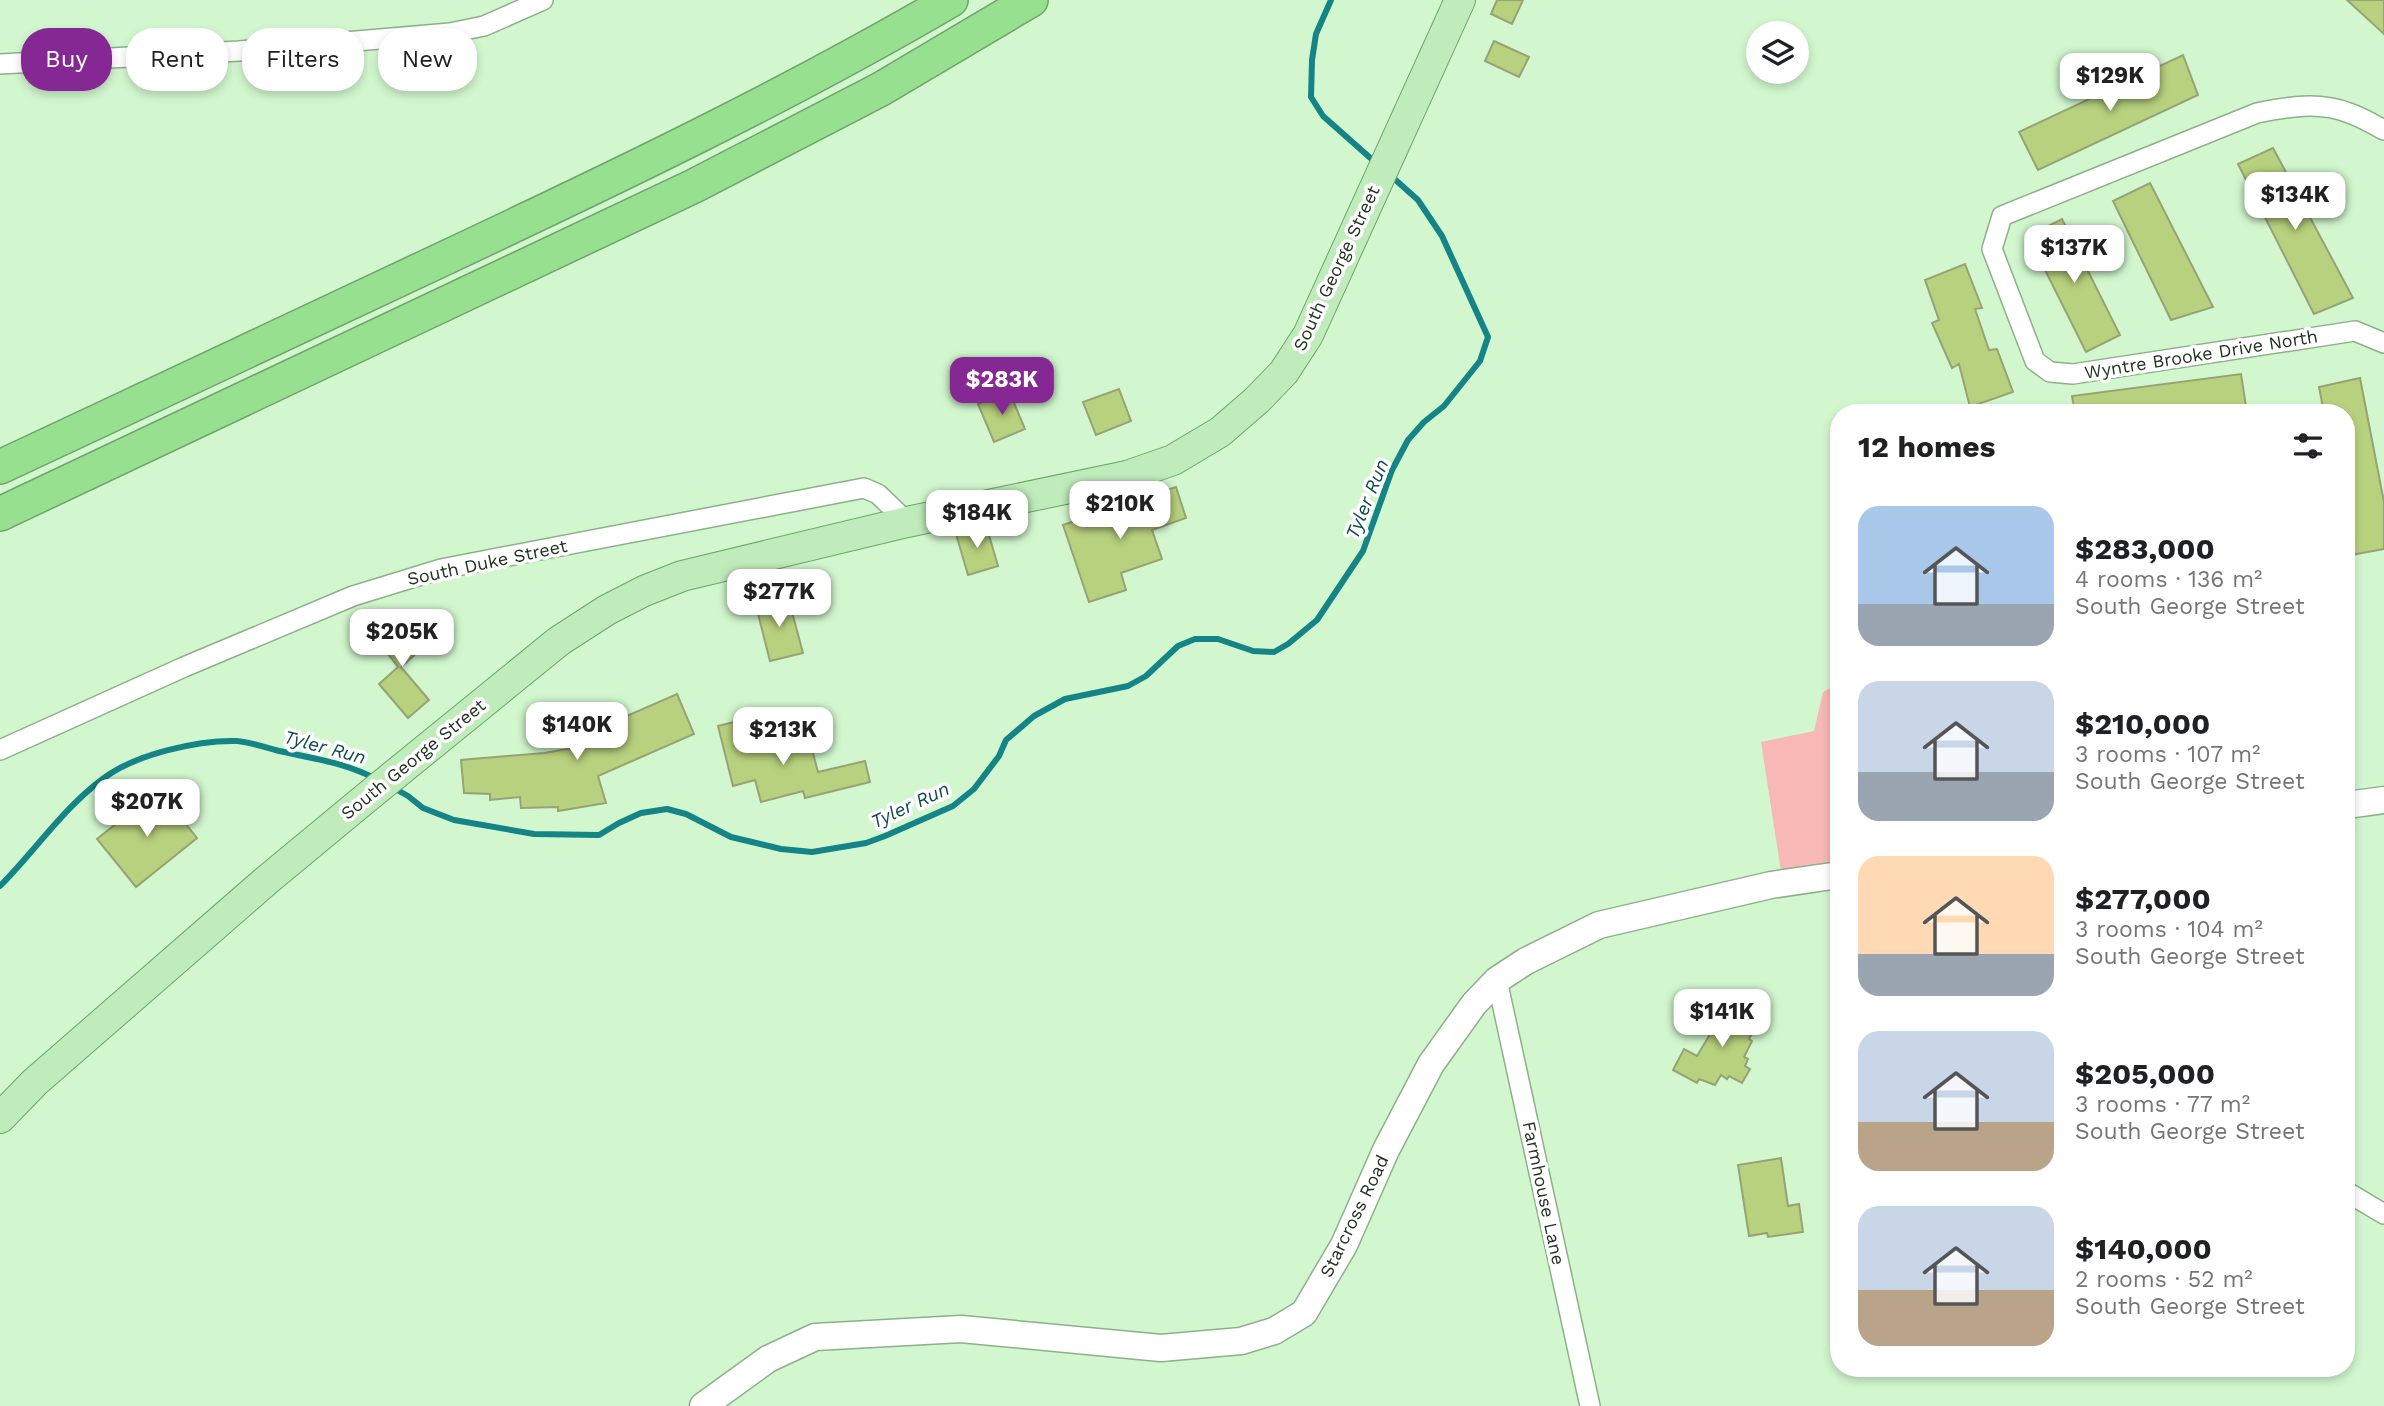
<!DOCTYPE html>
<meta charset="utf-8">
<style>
:root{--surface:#fff;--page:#f2f2f2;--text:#202124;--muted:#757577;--accent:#862893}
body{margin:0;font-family:"Work Sans",sans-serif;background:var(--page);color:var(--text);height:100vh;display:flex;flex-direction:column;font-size:26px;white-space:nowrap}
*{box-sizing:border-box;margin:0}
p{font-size:23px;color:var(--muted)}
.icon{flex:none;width:38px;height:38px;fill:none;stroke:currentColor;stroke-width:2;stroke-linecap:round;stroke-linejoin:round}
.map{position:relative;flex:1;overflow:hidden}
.side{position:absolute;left:1830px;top:404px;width:525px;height:973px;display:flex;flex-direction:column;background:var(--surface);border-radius:28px;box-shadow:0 4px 10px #0003}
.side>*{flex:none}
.banner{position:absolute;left:21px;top:28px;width:665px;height:63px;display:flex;gap:14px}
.controls{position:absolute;left:1746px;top:21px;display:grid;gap:14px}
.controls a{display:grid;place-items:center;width:63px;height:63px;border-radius:50%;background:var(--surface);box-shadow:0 4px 10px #0003;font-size:35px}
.price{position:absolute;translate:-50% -60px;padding:0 16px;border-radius:14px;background:#fff;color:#222;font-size:23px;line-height:46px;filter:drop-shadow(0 2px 4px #0008)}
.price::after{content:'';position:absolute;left:50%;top:42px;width:21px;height:16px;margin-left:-10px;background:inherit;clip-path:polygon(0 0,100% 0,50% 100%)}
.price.active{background:var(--accent);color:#fff}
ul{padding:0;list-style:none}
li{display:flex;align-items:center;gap:21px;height:175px;padding:0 28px}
li span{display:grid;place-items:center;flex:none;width:196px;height:140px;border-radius:21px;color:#555}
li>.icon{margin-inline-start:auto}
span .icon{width:84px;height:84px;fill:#fffc;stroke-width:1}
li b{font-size:30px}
h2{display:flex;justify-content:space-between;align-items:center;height:84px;padding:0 28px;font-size:30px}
.chip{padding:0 24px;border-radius:28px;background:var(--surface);box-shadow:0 4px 10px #0003;font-size:24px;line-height:63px}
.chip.active{background:var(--accent);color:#fff}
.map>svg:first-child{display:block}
</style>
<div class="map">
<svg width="2384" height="1406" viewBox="0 0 2384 1406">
<rect width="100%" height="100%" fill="#d2f7ce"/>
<!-- green -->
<path fill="#f8b8b5" d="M 1839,683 L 1839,869 L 1782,878 L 1761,742 L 1814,731 L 1823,692 Z"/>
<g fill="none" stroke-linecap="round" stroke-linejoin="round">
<!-- stream -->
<path stroke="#148487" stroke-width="6" d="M 1331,0 L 1316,34 L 1312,60 L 1311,97 L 1323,116 L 1376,163
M 392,787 L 408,796 L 423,808 L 454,820 L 534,834 L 599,835 L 619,823 L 641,813 L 667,809 L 686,814 L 731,837 L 781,849 L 812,852 L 866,843 L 885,836 L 953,806 L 974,789 L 999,756 L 1006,740 L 1034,716 L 1065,699 L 1128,686 L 1146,676 L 1178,646 L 1195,639 L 1218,639 L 1253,651 L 1274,652 L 1288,644 L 1317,620 L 1363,551 L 1392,470 L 1408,440 L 1424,422 L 1444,406 L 1480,361 L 1488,337 L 1442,236 L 1418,200 L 1390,175
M 0,886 C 35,851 64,807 104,778 C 136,754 198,740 237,741 C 251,742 266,748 279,751 C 312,758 346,763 376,779"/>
</g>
<!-- building -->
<path fill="#b8d17e" stroke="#95a375" stroke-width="2" d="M 1497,0 L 1523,0 L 1512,24 L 1491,14 Z
M 2347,0 L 2384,0 L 2384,34 Z
M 1494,41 L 1529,57 L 1519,77 L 1485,61 Z
M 2183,55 L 2198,95 L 2038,170 L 2019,132 Z
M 2273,148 L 2353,298 L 2314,314 L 2238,164 Z
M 2150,183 L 2213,307 L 2171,320 L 2113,201 Z
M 2062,219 L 2120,335 L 2086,352 L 2028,236 Z
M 1965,264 L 1982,308 L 1975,309 L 1989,350 L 1997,349 L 2013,392 L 1970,407 L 1959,364 L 1952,368 L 1932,323 L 1939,320 L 1925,280 Z
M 2241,374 L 2247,413 L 2075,413 L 2072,396 Z
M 2360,378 L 2384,502 L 2384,549 L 2351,555 L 2347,534 L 2347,413 L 2324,413 L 2319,387 Z
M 1119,389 L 1131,421 L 1096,435 L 1083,402 Z
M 1009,391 L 1025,429 L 994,442 L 978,404 Z
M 1176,487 L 1186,518 L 1152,530 L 1162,559 L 1121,573 L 1126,590 L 1089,602 L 1063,525 Z
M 986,525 L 998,566 L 968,575 L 956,534 Z
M 788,597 L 803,653 L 770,661 L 756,606 Z
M 401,619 L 424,647 L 401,667 L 429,700 L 408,718 L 379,684 L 398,667 L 377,640 Z
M 677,694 L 694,734 L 598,776 L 606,803 L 558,811 L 558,807 L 521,808 L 520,797 L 490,800 L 490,794 L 464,793 L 461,760 L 544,753 L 613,741 L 606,725 Z
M 742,720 L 748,745 L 782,737 L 785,748 L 810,742 L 818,772 L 865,761 L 870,782 L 805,798 L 803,791 L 761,802 L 755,780 L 733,786 L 718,726 Z
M 159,790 L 197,838 L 136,887 L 97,839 Z
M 1731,999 L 1754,1011 L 1749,1020 L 1757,1024 L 1749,1039 L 1752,1041 L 1744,1057 L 1748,1059 L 1745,1066 L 1750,1069 L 1742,1083 L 1729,1076 L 1727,1079 L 1721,1075 L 1715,1085 L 1699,1079 L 1697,1083 L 1673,1070 L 1684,1049 L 1697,1056 Z
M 1781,1158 L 1788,1206 L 1799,1204 L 1803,1232 L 1768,1237 L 1767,1233 L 1749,1236 L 1738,1165 Z"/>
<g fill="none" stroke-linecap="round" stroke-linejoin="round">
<!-- street casing -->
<g stroke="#8db089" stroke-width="22">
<path id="street" d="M 0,64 L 239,51 L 450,33 L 484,26 L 543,0
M 2384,130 C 2373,124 2361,117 2349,113 C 2319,101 2287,107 2257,113 L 2002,216 L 1992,249 L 2035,361 L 2050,372 L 2073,374 L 2355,331 L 2384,343
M 0,750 L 184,667 L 353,596 L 441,569 L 864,488 L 878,494 L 907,522
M 1497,980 L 1590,1406
M 2347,1192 L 2384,1214"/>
</g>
<!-- secondary casing -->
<g stroke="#8db089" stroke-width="29">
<path id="secondary" d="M 2347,805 L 2384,800
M 703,1406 L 768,1359 L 815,1337 L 961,1329 L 1161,1348 L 1241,1341 L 1274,1331 L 1304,1313 L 1344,1245 L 1386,1150 L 1431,1064 L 1474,1004 L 1497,980 L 1526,961 L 1599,925 L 1771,885 L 1839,875"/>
</g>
<!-- primary casing -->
<g stroke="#6ea36a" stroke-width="32">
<path id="primary" d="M 0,1118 L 35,1082 L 267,880 L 366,798 L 559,641 L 607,610 L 644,591 L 682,576 L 907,522 L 1127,476 L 1173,460 L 1220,432 L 1257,400 L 1284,372 L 1308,335 L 1460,0"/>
</g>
<!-- highway casing -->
<g stroke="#6ea36a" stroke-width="36">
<path id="highway" d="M 0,467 C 148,398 296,328 443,259 C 615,178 787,96 951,0
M 0,514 L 694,186 L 881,89 L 1031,0"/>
</g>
<!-- street -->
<use href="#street" stroke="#fff" stroke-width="19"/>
<!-- secondary -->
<use href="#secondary" stroke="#fff" stroke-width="26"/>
<!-- primary -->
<use href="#primary" stroke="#c0ecbc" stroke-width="30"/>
<!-- highway -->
<use href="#highway" stroke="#96e090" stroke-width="33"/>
</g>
<g text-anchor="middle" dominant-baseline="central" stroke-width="7" stroke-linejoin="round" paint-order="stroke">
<!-- street labels -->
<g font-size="18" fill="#233122" stroke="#fff">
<text transform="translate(1336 268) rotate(-65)">South George Street</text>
<text transform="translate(2201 354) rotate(-9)">Wyntre Brooke Drive North</text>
<text transform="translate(487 562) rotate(-12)">South Duke Street</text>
<text transform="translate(413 759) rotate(-39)">South George Street</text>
<text transform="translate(1544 1193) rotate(78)">Farmhouse Lane</text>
<text transform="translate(1354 1216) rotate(-64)">Starcross Road</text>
</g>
<!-- water labels -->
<g font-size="19" font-style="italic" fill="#10494d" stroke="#fff">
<text transform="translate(1367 499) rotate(-68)">Tyler Run</text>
<text transform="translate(325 747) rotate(15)">Tyler Run</text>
<text transform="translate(910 805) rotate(-25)">Tyler Run</text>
</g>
</g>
</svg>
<div class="controls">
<a><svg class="icon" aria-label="layers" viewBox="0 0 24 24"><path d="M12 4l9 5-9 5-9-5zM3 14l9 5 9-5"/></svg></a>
</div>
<b class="price" style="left:2110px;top:113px">$129K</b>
<b class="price" style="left:2295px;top:232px">$134K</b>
<b class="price" style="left:2074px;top:285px">$137K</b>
<b class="price active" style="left:1002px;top:417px">$283K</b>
<b class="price" style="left:1120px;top:541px">$210K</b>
<b class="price" style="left:977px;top:550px">$184K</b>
<b class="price" style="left:779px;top:629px">$277K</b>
<b class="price" style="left:402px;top:669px">$205K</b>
<b class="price" style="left:577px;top:762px">$140K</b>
<b class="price" style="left:783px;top:767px">$213K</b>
<b class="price" style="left:147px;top:839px">$207K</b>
<b class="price" style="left:1722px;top:1049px">$141K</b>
<div class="banner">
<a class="chip active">Buy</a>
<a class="chip">Rent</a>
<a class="chip">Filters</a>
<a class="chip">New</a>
</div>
<section class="side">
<h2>12 homes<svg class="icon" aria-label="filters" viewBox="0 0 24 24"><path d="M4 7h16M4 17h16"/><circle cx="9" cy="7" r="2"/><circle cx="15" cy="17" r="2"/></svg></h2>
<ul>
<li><span style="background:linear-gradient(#a9c7e8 70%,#9aa5b1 0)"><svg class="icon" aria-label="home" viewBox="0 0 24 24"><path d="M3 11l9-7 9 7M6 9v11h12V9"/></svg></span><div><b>$283,000</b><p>4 rooms · 136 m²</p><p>South George Street</p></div></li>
<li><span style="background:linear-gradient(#c9d6e8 65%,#9aa5b1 0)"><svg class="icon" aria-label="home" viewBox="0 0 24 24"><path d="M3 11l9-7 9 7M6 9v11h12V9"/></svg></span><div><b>$210,000</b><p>3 rooms · 107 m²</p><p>South George Street</p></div></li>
<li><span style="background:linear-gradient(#ffd9b3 70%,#9aa5b1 0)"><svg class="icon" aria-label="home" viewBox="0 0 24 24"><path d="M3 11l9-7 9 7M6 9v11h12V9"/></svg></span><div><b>$277,000</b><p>3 rooms · 104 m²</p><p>South George Street</p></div></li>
<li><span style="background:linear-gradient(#c9d6e8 65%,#b9a48a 0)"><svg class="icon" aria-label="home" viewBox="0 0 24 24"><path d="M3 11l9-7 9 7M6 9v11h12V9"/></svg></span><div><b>$205,000</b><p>3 rooms · 77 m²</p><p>South George Street</p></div></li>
<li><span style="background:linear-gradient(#c9d6e8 60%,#b9a48a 0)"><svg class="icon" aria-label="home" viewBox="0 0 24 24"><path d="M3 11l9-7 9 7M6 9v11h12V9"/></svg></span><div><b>$140,000</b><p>2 rooms · 52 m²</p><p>South George Street</p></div></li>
</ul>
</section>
</div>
